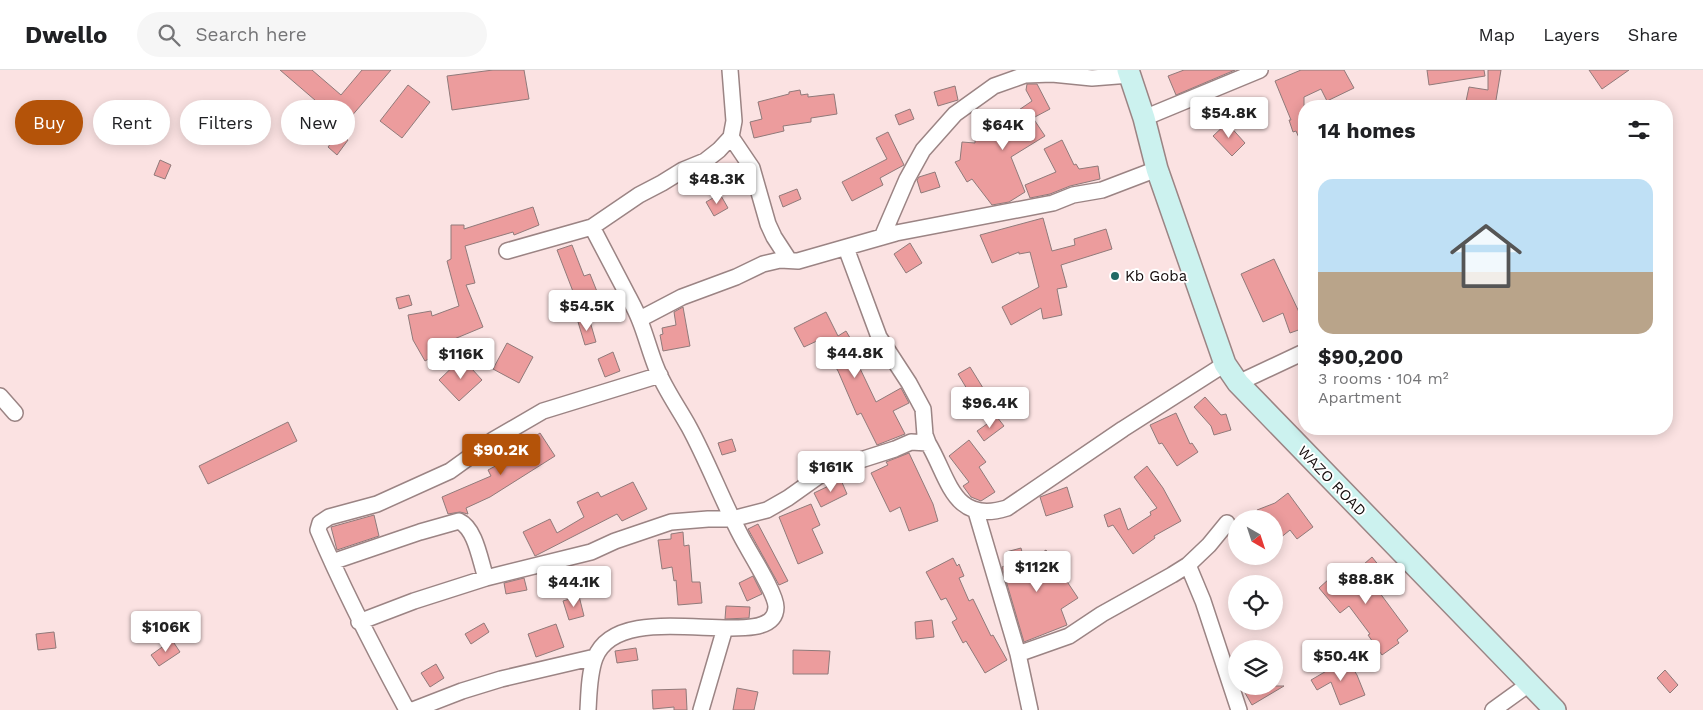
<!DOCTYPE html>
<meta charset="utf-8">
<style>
:root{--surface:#fff;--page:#f6f6f6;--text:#202124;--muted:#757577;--line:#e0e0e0;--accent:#b45309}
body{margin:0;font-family:"Work Sans",sans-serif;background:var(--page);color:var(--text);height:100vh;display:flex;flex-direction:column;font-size:19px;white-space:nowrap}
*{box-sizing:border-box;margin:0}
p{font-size:16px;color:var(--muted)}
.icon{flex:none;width:28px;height:28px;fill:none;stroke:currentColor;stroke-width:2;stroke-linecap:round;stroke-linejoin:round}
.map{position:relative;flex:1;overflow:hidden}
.panel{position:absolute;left:1298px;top:30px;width:375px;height:335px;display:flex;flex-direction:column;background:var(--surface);border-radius:20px;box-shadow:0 2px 12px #0003}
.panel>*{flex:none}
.hud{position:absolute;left:15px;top:30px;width:475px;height:45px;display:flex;gap:10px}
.needle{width:32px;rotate:141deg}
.fabs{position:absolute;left:1228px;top:440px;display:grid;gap:10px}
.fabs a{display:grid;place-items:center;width:55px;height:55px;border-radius:50%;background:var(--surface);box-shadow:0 2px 12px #0003;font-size:25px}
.price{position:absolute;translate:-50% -42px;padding:0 11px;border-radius:5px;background:#fff;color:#222;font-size:16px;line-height:32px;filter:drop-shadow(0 1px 2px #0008)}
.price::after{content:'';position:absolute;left:50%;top:30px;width:15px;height:11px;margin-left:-8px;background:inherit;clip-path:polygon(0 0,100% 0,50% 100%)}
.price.selected{background:var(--accent);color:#fff}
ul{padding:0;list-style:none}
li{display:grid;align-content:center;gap:10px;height:265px;padding:0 20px}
li span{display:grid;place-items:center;height:155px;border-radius:15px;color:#555}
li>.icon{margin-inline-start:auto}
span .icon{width:90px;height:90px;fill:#fffc;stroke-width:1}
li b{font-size:21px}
h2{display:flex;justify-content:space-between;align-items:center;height:60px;padding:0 20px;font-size:21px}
.pill{padding:0 18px;border-radius:22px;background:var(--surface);box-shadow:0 2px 12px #0003;font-size:18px;line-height:45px}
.pill.selected{background:var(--accent);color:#fff}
header{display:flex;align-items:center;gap:30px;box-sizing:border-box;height:70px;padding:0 25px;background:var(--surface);border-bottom:1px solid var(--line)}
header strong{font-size:24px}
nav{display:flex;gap:28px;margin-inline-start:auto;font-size:18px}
.search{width:350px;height:45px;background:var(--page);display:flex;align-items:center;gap:12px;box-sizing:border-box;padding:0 18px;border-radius:28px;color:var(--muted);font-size:19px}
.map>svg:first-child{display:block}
</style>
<header>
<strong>Dwello</strong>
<div class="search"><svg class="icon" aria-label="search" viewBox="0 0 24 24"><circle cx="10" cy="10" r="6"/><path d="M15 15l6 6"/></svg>Search here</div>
<nav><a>Map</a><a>Layers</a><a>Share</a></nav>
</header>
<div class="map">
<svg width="1703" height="640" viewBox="0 0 1703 640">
<rect width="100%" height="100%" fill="#fbe2e2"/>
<!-- building -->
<path fill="#ec9c9d" stroke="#907a7a" d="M 280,0 L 312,0 L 341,25 L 362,0 L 391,0 L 344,55 Z
M 493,0 L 524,0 L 529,29 L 452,40 L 447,6 Z
M 1184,0 L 1235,0 L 1176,25 L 1168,6 Z
M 1301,0 L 1344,0 L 1354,18 L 1327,31 L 1321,19 L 1304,27 L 1304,79 L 1296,61 L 1293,62 L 1289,50 L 1291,50 L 1275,11 Z
M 1427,0 L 1484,0 L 1485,6 L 1429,15 Z
M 1488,0 L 1501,0 L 1495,36 L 1465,36 L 1469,17 L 1488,20 Z
M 1589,0 L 1629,0 L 1602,19 Z
M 1027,14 L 1037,14 L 1050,39 L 1033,48 L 1045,66 L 1011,87 L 1025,122 L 1009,132 L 992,135 L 972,109 L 967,112 L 955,92 L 960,90 L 962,72 L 975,73 L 975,65 L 985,64 L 984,55 L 1014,52 L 1010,46 L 1032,31 L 1026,20 Z
M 408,15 L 430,32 L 402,68 L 380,51 Z
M 955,16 L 958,30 L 938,36 L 934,22 Z
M 800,20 L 801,25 L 808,24 L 808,27 L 834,24 L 837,44 L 811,48 L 811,52 L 783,56 L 784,61 L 754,68 L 750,52 L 762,49 L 758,32 L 789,24 L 789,22 Z
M 910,39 L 914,49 L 899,55 L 895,45 Z
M 1227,53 L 1245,73 L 1232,86 L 1213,66 Z
M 888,62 L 904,95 L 880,108 L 883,115 L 852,131 L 842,112 L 887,89 L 876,68 Z
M 339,63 L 348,70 L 337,85 L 328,77 Z
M 1062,70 L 1074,95 L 1076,94 L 1079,99 L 1098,96 L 1100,109 L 1070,116 L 1050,124 L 1030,128 L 1025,115 L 1056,102 L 1044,79 Z
M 160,90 L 171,95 L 165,109 L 154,105 Z
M 935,102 L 940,117 L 921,123 L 917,110 L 919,107 Z
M 797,119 L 801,129 L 783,137 L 779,126 Z
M 720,124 L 728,138 L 714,146 L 706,132 Z
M 533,137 L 539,155 L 514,165 L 513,162 L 465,176 L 475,213 L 466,215 L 483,257 L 447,272 L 451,276 L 425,291 L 413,270 L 408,245 L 431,241 L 432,246 L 459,236 L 447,191 L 451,189 L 451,155 L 464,155 L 464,159 Z
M 1043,148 L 1052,181 L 1075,175 L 1074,169 L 1106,159 L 1112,179 L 1061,195 L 1067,217 L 1057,219 L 1062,245 L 1043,249 L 1041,238 L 1011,255 L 1002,237 L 1039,217 L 1030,182 L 1019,184 L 1019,182 L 992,193 L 980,165 Z
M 910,173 L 922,193 L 906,203 L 894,184 Z
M 572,175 L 584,206 L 590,204 L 600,229 L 579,237 L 557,180 Z
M 1274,189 L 1299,242 L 1304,255 L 1304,258 L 1290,263 L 1283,243 L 1263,252 L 1241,204 Z
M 409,225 L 412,235 L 399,239 L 396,228 Z
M 683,237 L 690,276 L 663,281 L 660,265 L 663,264 L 662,258 L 676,255 L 674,242 Z
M 826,242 L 838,266 L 846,261 L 860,285 L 855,288 L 876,332 L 901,318 L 909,333 L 893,341 L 905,364 L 877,375 L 861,343 L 857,345 L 838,301 L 819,270 L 804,277 L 794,258 Z
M 589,248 L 596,272 L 585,275 L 578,252 Z
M 507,273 L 533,287 L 519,313 L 493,299 Z
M 613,282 L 620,301 L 605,307 L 598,289 Z
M 462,288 L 482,310 L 459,331 L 439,310 Z
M 970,297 L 988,326 L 976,334 L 958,304 Z
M 1205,327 L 1221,345 L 1226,344 L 1231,360 L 1214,365 L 1211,356 L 1194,337 Z
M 1176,343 L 1190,374 L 1192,373 L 1198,382 L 1177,396 L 1162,373 L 1159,374 L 1150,355 Z
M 997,347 L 1004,356 L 984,371 L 977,361 Z
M 288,352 L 297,371 L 208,414 L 199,396 Z
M 540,363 L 555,386 L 490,427 L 466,438 L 468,444 L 460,442 L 448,444 L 442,427 L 491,406 L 488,400 L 514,386 L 512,382 Z
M 732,369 L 736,381 L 722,385 L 718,373 Z
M 969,370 L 986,392 L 979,397 L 995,422 L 981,431 L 971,427 L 963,416 L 969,412 L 949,386 Z
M 909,383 L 933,434 L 938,451 L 909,461 L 900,437 L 890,442 L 871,403 L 888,395 L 886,392 Z
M 1147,396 L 1163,418 L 1181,451 L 1154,466 L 1155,468 L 1133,484 L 1113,455 L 1108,457 L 1104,445 L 1120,438 L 1128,460 L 1151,445 L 1150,442 L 1157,438 L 1134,407 Z
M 841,410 L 847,424 L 821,437 L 814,423 Z
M 633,412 L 647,439 L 622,451 L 617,444 L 535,486 L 523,462 L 550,449 L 557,463 L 584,447 L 577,432 L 598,422 L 601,427 Z
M 1067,417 L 1073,437 L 1046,446 L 1040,427 Z
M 1288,423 L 1313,457 L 1297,469 L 1290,460 L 1274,473 L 1274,449 L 1260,449 L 1257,440 L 1275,433 Z
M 811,434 L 820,455 L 812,459 L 823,483 L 798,494 L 779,447 Z
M 374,445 L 379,466 L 337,480 L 331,457 Z
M 758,454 L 788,511 L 779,515 L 748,459 Z
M 683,462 L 684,476 L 689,475 L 692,512 L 700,512 L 702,533 L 678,535 L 676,510 L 674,511 L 672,497 L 662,499 L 658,470 L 671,469 L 671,464 Z
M 1021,478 L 1025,494 L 1046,480 L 1078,528 L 1061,539 L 1067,555 L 1024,572 L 1002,497 L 1009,494 L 1006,482 Z
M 1372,487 L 1380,497 L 1368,507 L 1408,561 L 1397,570 L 1399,573 L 1382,585 L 1368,565 L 1370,564 L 1349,536 L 1340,543 L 1319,518 L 1339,500 L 1347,509 Z
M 953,488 L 957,496 L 959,494 L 964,506 L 959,508 L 969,531 L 973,529 L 991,566 L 993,565 L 1007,590 L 985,603 L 966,571 L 963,573 L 952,552 L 957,549 L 946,528 L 941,530 L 926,502 Z
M 753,506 L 762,524 L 747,531 L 739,513 Z
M 524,508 L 527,520 L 506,524 L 504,513 Z
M 579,526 L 584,546 L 569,550 L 563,531 Z
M 726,536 L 750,537 L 749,548 L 725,549 Z
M 932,550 L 934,567 L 916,569 L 915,552 Z
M 484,553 L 489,562 L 471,574 L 465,564 Z
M 556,554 L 564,577 L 536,587 L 528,564 Z
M 54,562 L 56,578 L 38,580 L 36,564 Z
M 172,570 L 180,582 L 159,596 L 151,585 Z
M 636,578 L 638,590 L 617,593 L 615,581 Z
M 793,580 L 830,581 L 828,604 L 793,604 Z
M 1347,589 L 1357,605 L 1365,625 L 1340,635 L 1331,612 L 1317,620 L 1311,610 Z
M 436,594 L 444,608 L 430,617 L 421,603 Z
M 1665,600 L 1678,615 L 1670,623 L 1657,608 Z
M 1241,616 L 1284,616 L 1252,635 Z
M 737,618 L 758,622 L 754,640 L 733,640 Z
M 686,619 L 687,640 L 674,640 L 674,637 L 653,639 L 652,620 Z"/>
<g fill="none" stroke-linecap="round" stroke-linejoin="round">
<!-- street casing -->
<g stroke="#9b8484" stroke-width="18">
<path id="street" d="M 1144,48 L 1260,0
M 731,67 L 752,98 L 768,154 L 774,167 L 789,190
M 882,167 L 907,109 L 923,80 L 955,44 L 994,16 L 1025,5 L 1052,4 L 1092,8 L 1130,5
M 846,178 L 879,267 L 909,313 L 923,339 L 925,365 L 928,373
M 507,181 L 592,157 L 639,125 L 662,113 L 683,100 L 705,91 L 719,80 L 731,67 L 734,51 L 730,0
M 640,249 L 682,227 L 736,207 L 763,194 L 780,190 L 798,191 L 896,163 L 1053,133 L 1073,125 L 1102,120 L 1157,99
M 1238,313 L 1304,282
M 0,326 L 15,343
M 982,442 L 977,445 L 1018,584 L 1030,640
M 332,492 L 420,462 L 459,451 C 476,459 480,491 486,508
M 1188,495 L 1203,531 L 1239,640
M 359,552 L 414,531 L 486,508 L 591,482 L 615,471 L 671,452 L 708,449 L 732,449 L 767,440 L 788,428 L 826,401 L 895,379 L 911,372 L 928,373 C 949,408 953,455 1007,438 L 1123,359 L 1225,294
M 1018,584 L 1069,566 L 1102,544 L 1172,505 L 1188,495 L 1209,475 L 1227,453
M 407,640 C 375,581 344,522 318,460 L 320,453 L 329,447 L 377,434 L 450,401 L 493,370 L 543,341 L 660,305
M 413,640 L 462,621 L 501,609 L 595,587
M 588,640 C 589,623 589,604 595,588 C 621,522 775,588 776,537 C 776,523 748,480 741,466 C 722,430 708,392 689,357 C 678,337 664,318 656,297 C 650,282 646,266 640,251 C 636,240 630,230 625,220 C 614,199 603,178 592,157
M 701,640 L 725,558
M 1493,640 L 1529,614"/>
</g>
<!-- secondary casing -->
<g stroke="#9b8484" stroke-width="24">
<path id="secondary" d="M 1128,0 L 1144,48 L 1157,99 L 1225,294 L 1238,313 L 1555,640"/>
</g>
<!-- street -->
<use href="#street" stroke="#fff" stroke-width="15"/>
<!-- secondary -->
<use href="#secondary" stroke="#ccf2ef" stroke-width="21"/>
</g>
<!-- markers -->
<circle fill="#1f6a65" stroke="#fff" stroke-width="2" cx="1115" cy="206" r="5"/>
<g text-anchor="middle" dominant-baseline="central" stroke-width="4" stroke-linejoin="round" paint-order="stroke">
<!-- poi labels -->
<g font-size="15" fill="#120a0a" stroke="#fff" text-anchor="start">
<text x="1125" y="206">Kb Goba</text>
</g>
<!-- street labels -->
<g font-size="15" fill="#120a0a" stroke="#fff">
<text transform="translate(1332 411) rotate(46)">WAZO ROAD</text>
</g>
</g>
</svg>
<div class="fabs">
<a><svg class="needle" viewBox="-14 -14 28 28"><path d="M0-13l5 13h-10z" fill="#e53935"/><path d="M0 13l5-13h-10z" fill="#757577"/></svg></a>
<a><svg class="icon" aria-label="locate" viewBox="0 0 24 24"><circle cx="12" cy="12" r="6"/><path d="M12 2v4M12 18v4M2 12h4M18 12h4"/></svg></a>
<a><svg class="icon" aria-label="layers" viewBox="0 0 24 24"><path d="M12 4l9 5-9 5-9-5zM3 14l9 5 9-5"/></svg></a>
</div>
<b class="price" style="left:1229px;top:69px">$54.8K</b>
<b class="price" style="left:1003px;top:81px">$64K</b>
<b class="price" style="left:717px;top:135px">$48.3K</b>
<b class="price" style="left:587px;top:262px">$54.5K</b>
<b class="price" style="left:855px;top:309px">$44.8K</b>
<b class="price" style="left:461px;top:310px">$116K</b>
<b class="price" style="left:990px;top:359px">$96.4K</b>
<b class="price selected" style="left:501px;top:406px">$90.2K</b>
<b class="price" style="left:831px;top:423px">$161K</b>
<b class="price" style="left:1037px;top:523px">$112K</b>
<b class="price" style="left:1366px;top:535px">$88.8K</b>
<b class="price" style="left:574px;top:538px">$44.1K</b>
<b class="price" style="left:166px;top:583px">$106K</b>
<b class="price" style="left:1341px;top:612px">$50.4K</b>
<div class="hud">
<a class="pill selected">Buy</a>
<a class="pill">Rent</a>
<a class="pill">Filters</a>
<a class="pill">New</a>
</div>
<section class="panel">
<h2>14 homes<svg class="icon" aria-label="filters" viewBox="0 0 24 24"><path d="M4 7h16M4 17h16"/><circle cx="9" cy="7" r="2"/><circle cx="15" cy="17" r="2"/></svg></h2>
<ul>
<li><span style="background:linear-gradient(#bfe0f5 60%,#b9a48a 0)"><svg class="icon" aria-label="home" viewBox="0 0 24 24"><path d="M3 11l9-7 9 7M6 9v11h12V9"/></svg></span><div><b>$90,200</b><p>3 rooms · 104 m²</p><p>Apartment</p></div></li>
</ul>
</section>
</div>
